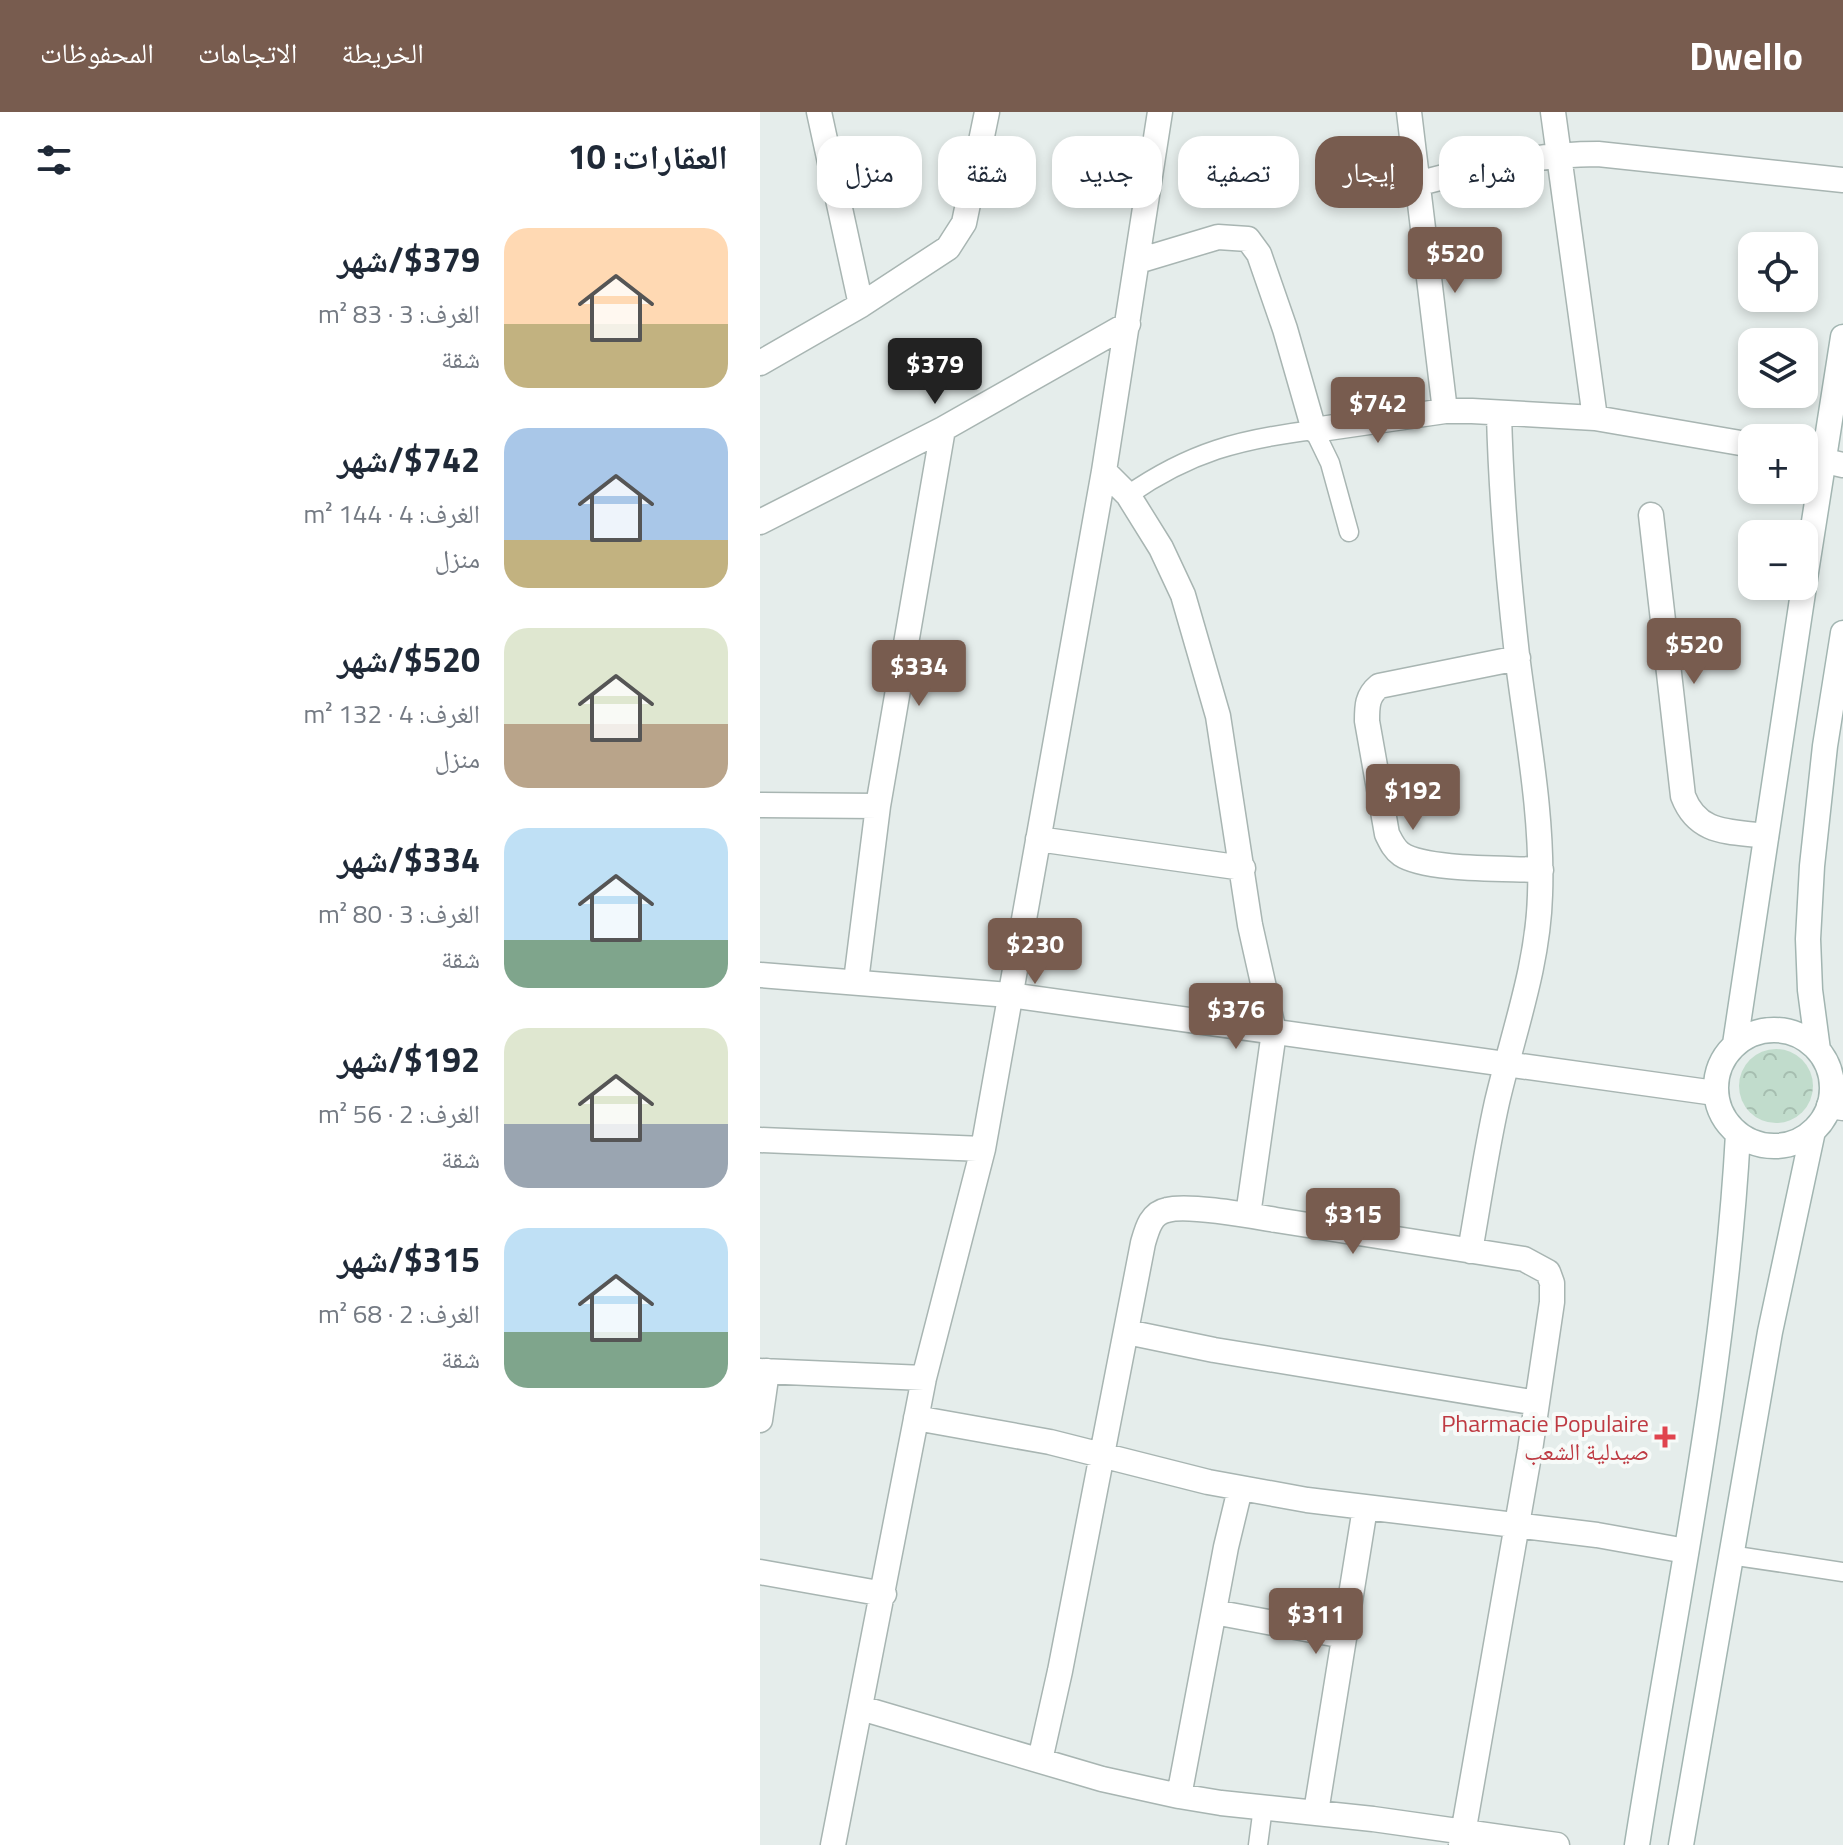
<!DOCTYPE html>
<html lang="ar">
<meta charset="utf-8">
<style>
:root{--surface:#fff;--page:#f6f6f7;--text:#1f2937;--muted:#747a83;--accent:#785c4f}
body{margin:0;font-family:"Titillium Web","Noto Naskh Arabic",sans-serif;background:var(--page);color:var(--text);direction:rtl;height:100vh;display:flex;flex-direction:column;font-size:30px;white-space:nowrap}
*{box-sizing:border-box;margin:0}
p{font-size:26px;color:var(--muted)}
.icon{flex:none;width:44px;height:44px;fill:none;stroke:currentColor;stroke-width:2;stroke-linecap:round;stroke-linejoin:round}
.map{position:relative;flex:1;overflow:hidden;direction:ltr}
.sheet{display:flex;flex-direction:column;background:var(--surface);width:760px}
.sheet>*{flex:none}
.banner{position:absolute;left:24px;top:24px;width:760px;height:72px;direction:rtl;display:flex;gap:16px}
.fabs{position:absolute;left:978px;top:120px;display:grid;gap:16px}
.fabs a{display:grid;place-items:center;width:80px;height:80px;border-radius:16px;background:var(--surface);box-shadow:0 4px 12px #0003;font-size:40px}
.price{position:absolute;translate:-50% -68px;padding:0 18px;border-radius:8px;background:var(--accent);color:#fff;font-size:26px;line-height:52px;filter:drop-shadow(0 2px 4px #0008)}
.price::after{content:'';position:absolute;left:50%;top:48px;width:24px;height:18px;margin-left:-12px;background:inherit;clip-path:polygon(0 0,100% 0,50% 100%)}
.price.current{background:#222;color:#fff}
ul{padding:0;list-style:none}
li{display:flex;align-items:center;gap:24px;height:200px;padding:0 32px}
li span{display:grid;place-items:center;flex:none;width:224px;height:160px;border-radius:24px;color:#555}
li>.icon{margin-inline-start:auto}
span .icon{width:96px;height:96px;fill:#fffc;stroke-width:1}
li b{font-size:34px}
h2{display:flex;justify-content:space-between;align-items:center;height:96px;padding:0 32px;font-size:34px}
.pill{padding:0 28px;border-radius:24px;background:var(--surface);box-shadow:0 4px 12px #0003;font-size:28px;line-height:72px}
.pill.current{background:var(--accent);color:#fff}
header{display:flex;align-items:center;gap:48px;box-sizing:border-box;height:112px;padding:0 40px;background:var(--accent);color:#fff}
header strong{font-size:38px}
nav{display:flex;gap:44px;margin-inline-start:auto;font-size:28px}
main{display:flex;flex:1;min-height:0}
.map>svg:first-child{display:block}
</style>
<header>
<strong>Dwello</strong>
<nav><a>الخريطة</a><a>الاتجاهات</a><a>المحفوظات</a></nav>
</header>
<main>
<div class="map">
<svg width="1083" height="1733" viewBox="0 0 1083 1733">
<defs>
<pattern id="park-crowns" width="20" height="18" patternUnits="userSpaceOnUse" patternTransform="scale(2)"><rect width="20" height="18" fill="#c1dccc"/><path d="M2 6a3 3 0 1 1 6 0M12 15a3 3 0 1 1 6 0" fill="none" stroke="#a6beb0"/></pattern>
</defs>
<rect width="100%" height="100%" fill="#e5edeb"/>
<!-- park -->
<path fill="url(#park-crowns)" d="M979 974a37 37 0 1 1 74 0a37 37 0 1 1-74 0Z"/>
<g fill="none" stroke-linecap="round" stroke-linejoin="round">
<!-- service casing -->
<g stroke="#a8b5b2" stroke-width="21">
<path id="service" d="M 368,383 C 430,340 480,327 554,318 L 570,351 L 589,420
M 970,1443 L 1083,1460
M 498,1733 L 503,1695"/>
</g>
<!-- minor casing -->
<g stroke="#a8b5b2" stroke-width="27">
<path id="minor" d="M 59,0 L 101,193
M 649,0 L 685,299
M 793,0 L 835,306
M 657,72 C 716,56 776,42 838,42 L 1083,68
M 378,149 L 458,125 L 488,127 L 499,142 L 525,217 L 554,318 L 685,299 L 712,299 L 835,306 L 992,333
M 0,251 L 101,193 L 188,136 L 204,111 L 227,0
M 1044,344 L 1083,353
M 344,359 L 368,383 L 401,436 L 423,483 L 458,604 L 490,813 L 514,920 L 488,1103
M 891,403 L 923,684 C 938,723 969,719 1006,724
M 0,410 L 183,317 L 368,212
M 758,546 L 619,574 C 607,584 607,594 607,609 L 627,722 C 631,730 634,737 641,742 C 666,759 749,756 781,758
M 0,693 L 118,694
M 278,727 L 483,756
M 96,869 L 118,694 L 183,317
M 0,1028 L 223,1037
M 710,1139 C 719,1089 726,1039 737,990 C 753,921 778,855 780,783 C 783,703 767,623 757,543 C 748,463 741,383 739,302
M 367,1220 L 454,1238 L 777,1291
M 0,1259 L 164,1266
M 156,1306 L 290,1330 L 448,1370 L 547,1388 L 837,1423 L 926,1439
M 0,1308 L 7,1259
M 0,1460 L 124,1482
M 454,1500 L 584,1524
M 101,1596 L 342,1667 L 419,1684 L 461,1691 L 613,1707 L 797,1733
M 280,1648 L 300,1559 L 383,1131 C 387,1117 391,1101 407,1098 C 428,1092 492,1104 516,1108 C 599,1121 681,1134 764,1147 L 788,1160 L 792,1171 L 792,1190 L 770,1338 L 701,1733
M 419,1684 L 466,1435 L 480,1377
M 556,1700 L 605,1396
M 73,1733 L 164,1266 L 223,1037 L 344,359 L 400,0"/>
</g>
<!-- tertiary casing -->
<g stroke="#a8b5b2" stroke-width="27">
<path id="tertiary" d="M 0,863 L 249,883 L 955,981
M 1069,994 L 1083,996"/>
</g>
<!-- secondary casing -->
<g stroke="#a2b5b1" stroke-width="27">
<path id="secondary" d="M 1044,473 L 1083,225
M956 976a58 58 0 1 1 116 0a58 58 0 1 1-116 0Z
M 975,932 L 1044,474
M 1058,938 L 1050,878 L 1048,827 L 1052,754 L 1065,634 L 1083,521
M 877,1733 C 914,1497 965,1262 978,1022
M 921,1733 L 1010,1220 L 1053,1019"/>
</g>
<!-- service -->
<use href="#service" stroke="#fff" stroke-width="18"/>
<!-- minor -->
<use href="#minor" stroke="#fff" stroke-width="24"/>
<!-- tertiary -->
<use href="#tertiary" stroke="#fff" stroke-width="24"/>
<!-- secondary -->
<use href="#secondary" stroke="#fff" stroke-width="24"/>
</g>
<!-- markers -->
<path fill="#e0444e" stroke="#f6faf8" stroke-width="3" d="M901 1313h8v8h8v8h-8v8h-8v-8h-8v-8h8z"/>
<g text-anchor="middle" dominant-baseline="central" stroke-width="8" stroke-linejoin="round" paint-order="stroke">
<!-- health labels -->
<g font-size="24" fill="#be3a42" stroke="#f6faf8" text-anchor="end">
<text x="889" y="1311">Pharmacie Populaire<tspan x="889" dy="28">صيدلية الشعب</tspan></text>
</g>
</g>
</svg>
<div class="fabs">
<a><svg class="icon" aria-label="locate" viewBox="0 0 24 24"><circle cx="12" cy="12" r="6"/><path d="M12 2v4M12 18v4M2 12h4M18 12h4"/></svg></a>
<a><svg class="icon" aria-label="layers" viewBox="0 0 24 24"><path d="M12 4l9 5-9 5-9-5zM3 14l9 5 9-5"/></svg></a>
<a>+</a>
<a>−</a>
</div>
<b class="price" style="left:695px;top:183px">$520</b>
<b class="price current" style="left:175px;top:294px">$379</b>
<b class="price" style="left:618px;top:333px">$742</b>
<b class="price" style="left:934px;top:574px">$520</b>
<b class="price" style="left:159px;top:596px">$334</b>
<b class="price" style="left:653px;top:720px">$192</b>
<b class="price" style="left:275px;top:874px">$230</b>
<b class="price" style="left:476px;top:939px">$376</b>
<b class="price" style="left:593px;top:1144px">$315</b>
<b class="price" style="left:556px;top:1544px">$311</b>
<div class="banner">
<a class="pill">شراء</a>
<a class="pill current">إيجار</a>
<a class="pill">تصفية</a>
<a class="pill">جديد</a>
<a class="pill">شقة</a>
<a class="pill">منزل</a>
</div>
</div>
<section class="sheet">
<h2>العقارات: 10<svg class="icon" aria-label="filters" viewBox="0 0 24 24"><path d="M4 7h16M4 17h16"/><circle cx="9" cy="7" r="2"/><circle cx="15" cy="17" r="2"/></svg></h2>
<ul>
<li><span style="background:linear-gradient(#ffd9b3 60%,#c2b280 0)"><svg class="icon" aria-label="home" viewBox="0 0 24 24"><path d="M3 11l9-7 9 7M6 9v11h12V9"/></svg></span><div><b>$379/شهر</b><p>الغرف: 3 · 83 m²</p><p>شقة</p></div></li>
<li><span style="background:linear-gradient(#a9c7e8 70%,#c2b280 0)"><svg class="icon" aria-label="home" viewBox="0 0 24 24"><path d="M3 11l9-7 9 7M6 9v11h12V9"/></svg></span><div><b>$742/شهر</b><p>الغرف: 4 · 144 m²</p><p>منزل</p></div></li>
<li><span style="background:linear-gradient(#dfe7d0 60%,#b9a48a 0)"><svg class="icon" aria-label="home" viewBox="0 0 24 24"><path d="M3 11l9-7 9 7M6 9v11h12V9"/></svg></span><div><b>$520/شهر</b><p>الغرف: 4 · 132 m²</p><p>منزل</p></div></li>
<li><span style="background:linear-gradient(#bfe0f5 70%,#7fa58c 0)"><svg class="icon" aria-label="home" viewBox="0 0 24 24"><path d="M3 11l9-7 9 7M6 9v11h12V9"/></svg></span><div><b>$334/شهر</b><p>الغرف: 3 · 80 m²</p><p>شقة</p></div></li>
<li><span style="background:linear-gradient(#dfe7d0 60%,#9aa5b1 0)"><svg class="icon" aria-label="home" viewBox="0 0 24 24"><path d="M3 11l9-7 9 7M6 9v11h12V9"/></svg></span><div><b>$192/شهر</b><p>الغرف: 2 · 56 m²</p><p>شقة</p></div></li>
<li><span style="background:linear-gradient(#bfe0f5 65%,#7fa58c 0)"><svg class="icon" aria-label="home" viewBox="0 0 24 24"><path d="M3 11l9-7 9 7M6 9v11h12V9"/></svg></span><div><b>$315/شهر</b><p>الغرف: 2 · 68 m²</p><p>شقة</p></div></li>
</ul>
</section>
</main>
